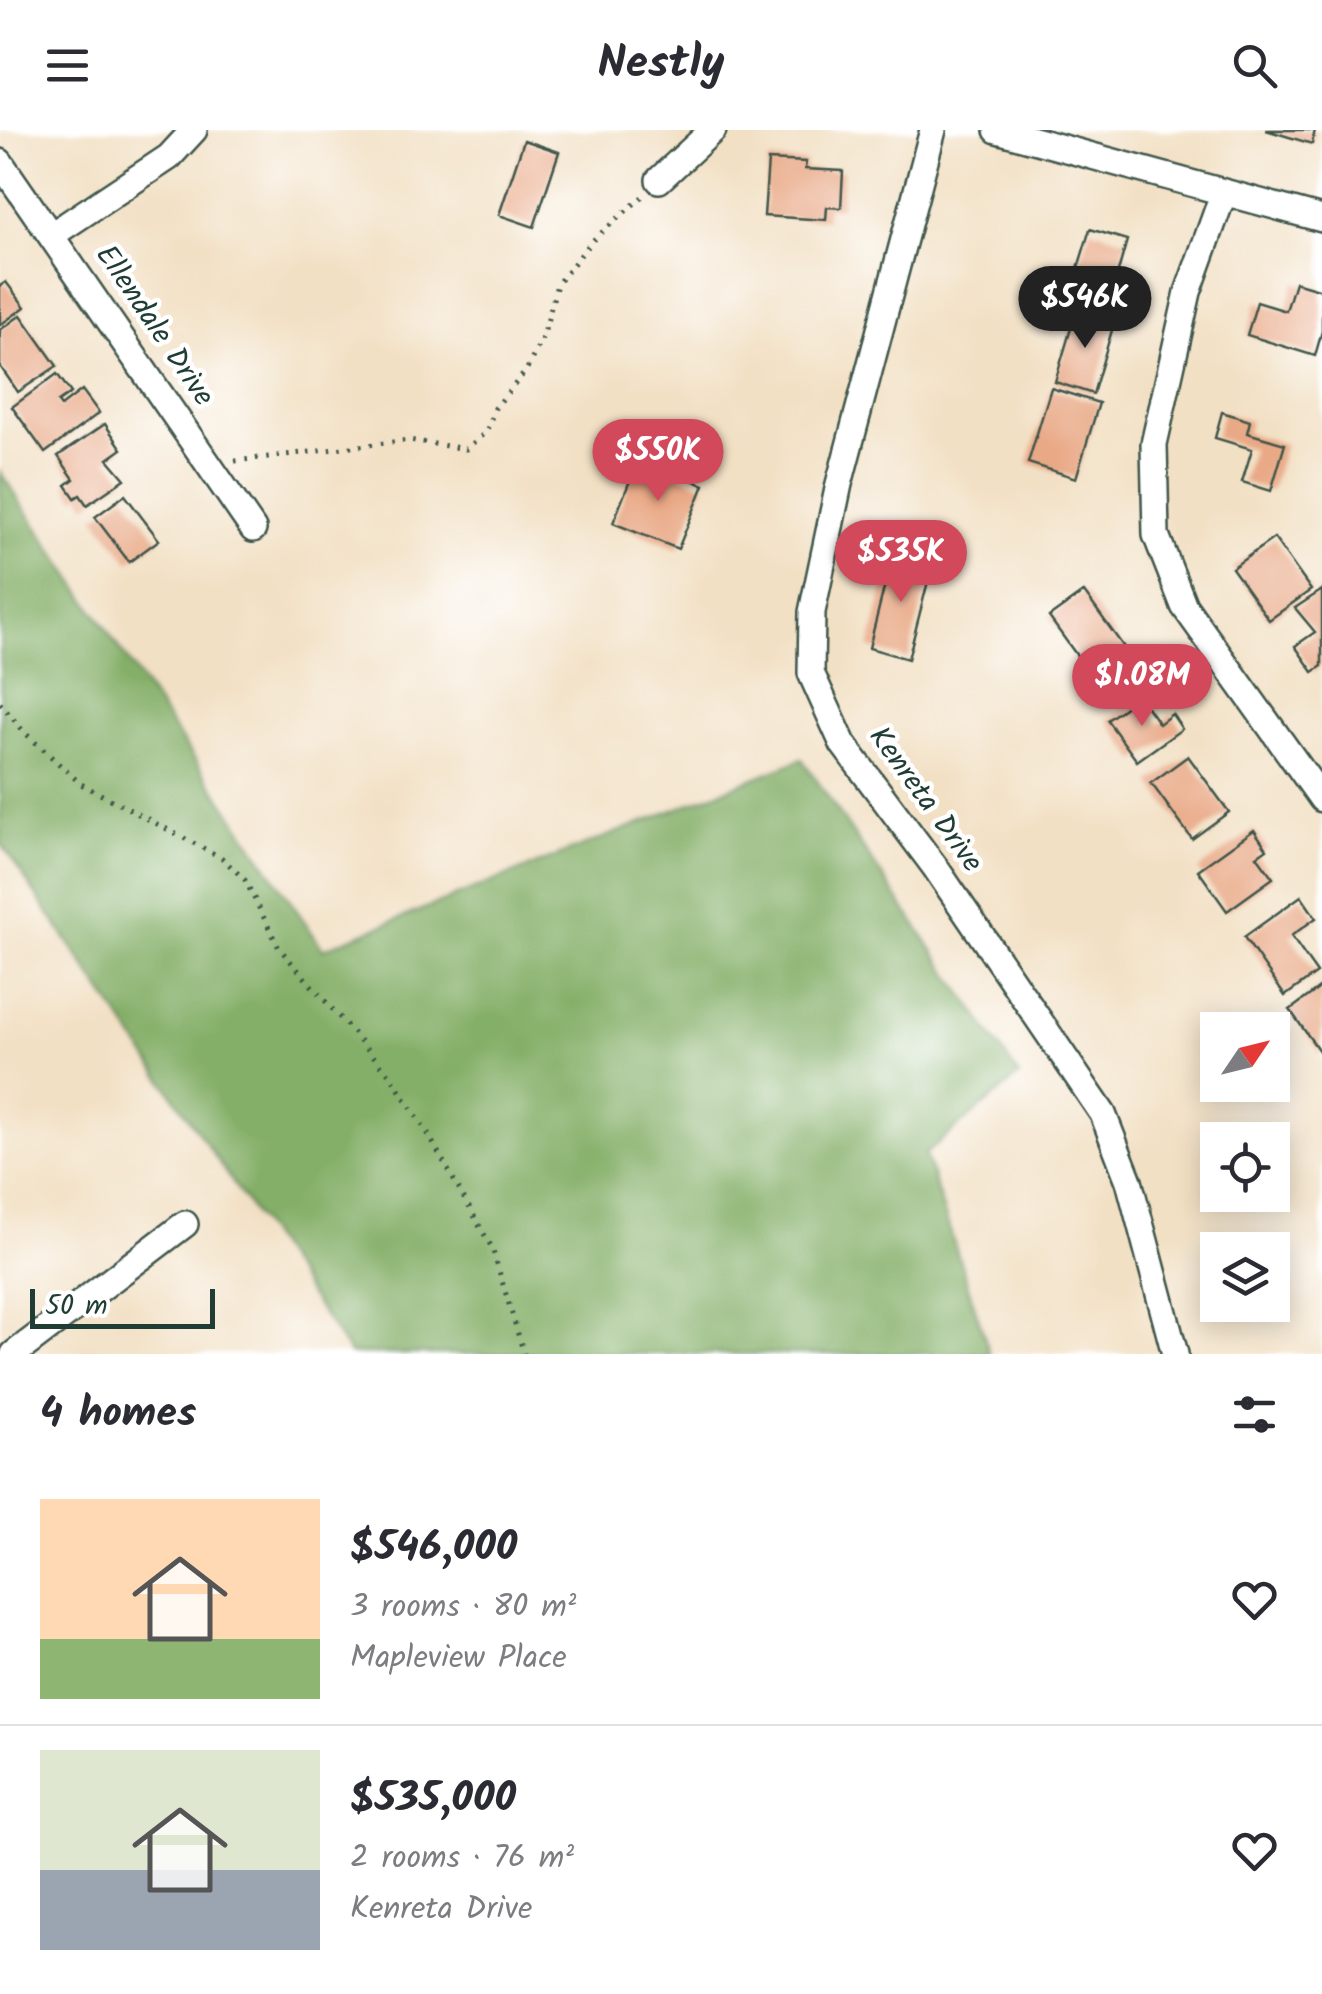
<!DOCTYPE html>
<meta charset="utf-8">
<style>
:root{--surface:#fff;--page:#f2f2f3;--text:#2b2b33;--muted:#7c7c81;--line:#e1e1e2;--accent:#d1495b}
body{margin:0;font-family:Kalam,sans-serif;background:var(--page);color:var(--text);height:100vh;display:flex;flex-direction:column;font-size:38px;white-space:nowrap}
*{box-sizing:border-box;margin:0}
p{font-size:32px;color:var(--muted)}
.icon{flex:none;width:55px;height:55px;fill:none;stroke:currentColor;stroke-width:2;stroke-linecap:round;stroke-linejoin:round}
.map{position:relative;height:1224px;overflow:hidden}
.details{display:flex;flex-direction:column;background:var(--surface);flex:1}
.details>*{flex:none}
.needle{width:65px;rotate:55deg}
.fabs{position:absolute;left:1200px;top:882px;display:grid;gap:20px}
.fabs a{display:grid;place-items:center;width:90px;height:90px;border-radius:0px;background:var(--surface);box-shadow:0 5px 25px #0003;font-size:50px}
.scale{position:absolute;left:30px;bottom:25px;width:185px;box-sizing:border-box;padding-left:10px;border:5px solid #1f3d34;border-top:0;font-size:28px;line-height:35px;white-space:nowrap;color:#1f3d34;-webkit-text-stroke:8px #fff;paint-order:stroke}
.price{position:absolute;translate:-50% -85px;padding:0 22px;border-radius:35px;background:var(--accent);color:#fff;font-size:32px;line-height:65px;filter:drop-shadow(0 2px 5px #0008)}
.price::after{content:'';position:absolute;left:50%;top:60px;width:30px;height:22px;margin-left:-15px;background:inherit;clip-path:polygon(0 0,100% 0,50% 100%)}
.price.selected{background:#222;color:#fff}
ul{padding:0;list-style:none}
li{display:flex;align-items:center;gap:30px;height:250px;padding:0 40px}
li+li{border-top:2px solid var(--line)}
li span{display:grid;place-items:center;flex:none;width:280px;height:200px;border-radius:0px;color:#555}
li>.icon{margin-inline-start:auto}
span .icon{width:120px;height:120px;fill:#fffc;stroke-width:1}
li b{font-size:42px}
h2{display:flex;justify-content:space-between;align-items:center;height:120px;padding:0 40px;font-size:42px}
header{display:flex;justify-content:space-between;align-items:center;height:130px;padding:0 40px;background:var(--surface);font-size:45px;font-weight:600}
.map>svg:first-child{display:block}
</style>
<header><svg class="icon" aria-label="menu" viewBox="0 0 24 24"><path d="M4 6h16M4 12h16M4 18h16"/></svg>Nestly<svg class="icon" aria-label="search" viewBox="0 0 24 24"><circle cx="10" cy="10" r="6"/><path d="M15 15l6 6"/></svg></header>
<div class="map">
<svg width="1322" height="1224" viewBox="0 0 1322 1224">
<rect width="100%" height="100%" fill="#fff"/>
<filter id="ink" filterUnits="userSpaceOnUse"><feTurbulence type="fractalNoise" baseFrequency=".01" numOctaves="2"/><feDisplacementMap in="SourceGraphic" scale="20" xChannelSelector="R" yChannelSelector="G"/><feConvolveMatrix kernelMatrix="1 2 1 2 8 2 1 2 1" color-interpolation-filters="sRGB"/></filter>
<filter id="wash" filterUnits="userSpaceOnUse"><feTurbulence type="fractalNoise" baseFrequency=".0048" numOctaves="4" result="noise"/><feDisplacementMap in="SourceGraphic" scale="40" xChannelSelector="R" yChannelSelector="G"/><feGaussianBlur stdDeviation="2.25" result="paint"/><feColorMatrix in="noise" values="0 0 0 0 0 0 0 0 0 0 0 0 0 0 0 0 0 1.4 0 .05"/><feComposite in="paint" operator="in"/></filter>
<g filter="url(#wash)">
<rect width="100%" height="100%" fill="#f2e0c4"/>
<!-- forest -->
<path fill="#84af67" stroke="#52764e" stroke-width="2.5" d="M 0,342 L 323,819 L 802,629 L 1019,946 L 925,1024 L 990,1224 L 350,1224 L 0,712 Z"/>
<g id="blocks">
<!-- building -->
<path fill="#e9a986" d="M 1266,0 L 1315,0 L 1312,14 Z
M 524,10 L 559,22 L 534,97 L 499,85 Z
M 768,30 L 806,32 L 805,39 L 843,41 L 841,78 L 827,77 L 826,90 L 764,86 Z
M 1090,99 L 1127,110 L 1116,149 L 1128,153 L 1120,180 L 1070,164 Z
M 6,152 L 25,177 L 0,195 L 0,156 Z
M 1295,152 L 1322,160 L 1322,201 L 1315,226 L 1247,205 L 1257,172 L 1286,181 Z
M 1077,178 L 1115,190 L 1093,264 L 1055,252 Z
M 21,185 L 57,236 L 18,262 L 0,236 L 0,200 Z
M 57,244 L 71,263 L 58,272 L 61,276 L 82,260 L 99,283 L 45,323 L 12,277 Z
M 1051,258 L 1099,273 L 1076,348 L 1028,333 Z
M 1222,282 L 1250,291 L 1247,303 L 1285,314 L 1271,361 L 1242,352 L 1252,319 L 1215,308 Z
M 105,294 L 122,319 L 108,329 L 125,349 L 87,375 L 80,365 L 75,368 L 66,355 L 74,349 L 58,326 Z
M 639,328 L 704,355 L 678,419 L 613,393 Z
M 125,365 L 159,410 L 129,432 L 95,387 Z
M 1274,408 L 1311,460 L 1269,490 L 1232,438 Z
M 893,422 L 933,432 L 908,529 L 869,518 Z
M 1322,460 L 1322,536 L 1313,542 L 1295,516 L 1315,502 L 1295,478 Z
M 1084,462 L 1131,527 L 1096,552 L 1049,487 Z
M 1140,567 L 1159,594 L 1172,584 L 1182,599 L 1137,631 L 1107,590 Z
M 1188,626 L 1229,682 L 1192,709 L 1151,653 Z
M 1254,700 L 1267,719 L 1257,726 L 1273,748 L 1227,781 L 1198,740 Z
M 1301,766 L 1316,788 L 1291,806 L 1317,843 L 1285,866 L 1244,807 Z
M 1322,856 L 1322,925 L 1290,880 Z"/>
</g>
</g>
<g filter="url(#ink)">
<use href="#blocks" fill-opacity="0" stroke="#3f554a" stroke-width="2.5"/>
<g fill="none" stroke-linecap="round" stroke-linejoin="round">
<!-- minor casing -->
<g stroke="#3f554a" stroke-width="30">
<path id="minor" d="M 933,0 L 839,354 L 812,482 L 811,543 L 843,614 L 935,737 L 1103,984 L 1129,1051 L 1175,1224
M 997,0 L 1322,89
M 0,32 L 253,399
M 659,50 L 713,0
M 1224,62 L 1188,162 L 1154,314 L 1156,405 L 1184,476 L 1322,669
M 53,104 L 169,27 L 194,0
M 14,1224 L 185,1094"/>
</g>
<!-- path -->
<path stroke="#3f554a" stroke-width="5" stroke-dasharray="2.5 8" stroke-linecap="butt" d="M 235,331 L 409,310 L 466,319 L 486,302 L 495,278 L 526,241 L 544,204 L 557,154 L 592,111 L 642,67
M 0,573 L 24,602 L 81,654 L 222,728 L 245,750 L 279,818 L 389,944 L 428,1004 L 492,1118 L 524,1224"/>
<!-- minor -->
<use href="#minor" stroke="#fff" stroke-width="25"/>
</g>
</g>
<g text-anchor="middle" dominant-baseline="central" stroke-width="9" stroke-linejoin="round" paint-order="stroke">
<!-- street labels -->
<g font-size="30" fill="#1f3d34" stroke="#fff">
<text transform="translate(154 196) rotate(56)">Ellendale Drive</text>
<text transform="translate(925 670) rotate(54)">Kenreta Drive</text>
</g>
</g>
</svg>
<div class="fabs">
<a><svg class="needle" viewBox="-14 -14 28 28"><path d="M0-13l5 13h-10z" fill="#e53935"/><path d="M0 13l5-13h-10z" fill="#7c7c81"/></svg></a>
<a><svg class="icon" aria-label="locate" viewBox="0 0 24 24"><circle cx="12" cy="12" r="6"/><path d="M12 2v4M12 18v4M2 12h4M18 12h4"/></svg></a>
<a><svg class="icon" aria-label="layers" viewBox="0 0 24 24"><path d="M12 4l9 5-9 5-9-5zM3 14l9 5 9-5"/></svg></a>
</div>
<div class="scale">50 m</div>
<b class="price selected" style="left:1085px;top:221px">$546K</b>
<b class="price" style="left:658px;top:374px">$550K</b>
<b class="price" style="left:901px;top:475px">$535K</b>
<b class="price" style="left:1142px;top:599px">$1.08M</b>
</div>
<section class="details">
<h2>4 homes<svg class="icon" aria-label="filters" viewBox="0 0 24 24"><path d="M4 7h16M4 17h16"/><circle cx="9" cy="7" r="2"/><circle cx="15" cy="17" r="2"/></svg></h2>
<ul>
<li><span style="background:linear-gradient(#ffd9b3 70%,#8fb573 0)"><svg class="icon" aria-label="home" viewBox="0 0 24 24"><path d="M3 11l9-7 9 7M6 9v11h12V9"/></svg></span><div><b>$546,000</b><p>3 rooms · 80 m²</p><p>Mapleview Place</p></div><svg class="icon" aria-label="heart" viewBox="0 0 24 24"><path d="M12 20l-8-8c-3-5 5-10 8-4 3-6 11-1 8 4z"/></svg></li>
<li><span style="background:linear-gradient(#dfe7d0 60%,#9aa5b1 0)"><svg class="icon" aria-label="home" viewBox="0 0 24 24"><path d="M3 11l9-7 9 7M6 9v11h12V9"/></svg></span><div><b>$535,000</b><p>2 rooms · 76 m²</p><p>Kenreta Drive</p></div><svg class="icon" aria-label="heart" viewBox="0 0 24 24"><path d="M12 20l-8-8c-3-5 5-10 8-4 3-6 11-1 8 4z"/></svg></li>
</ul>
</section>
